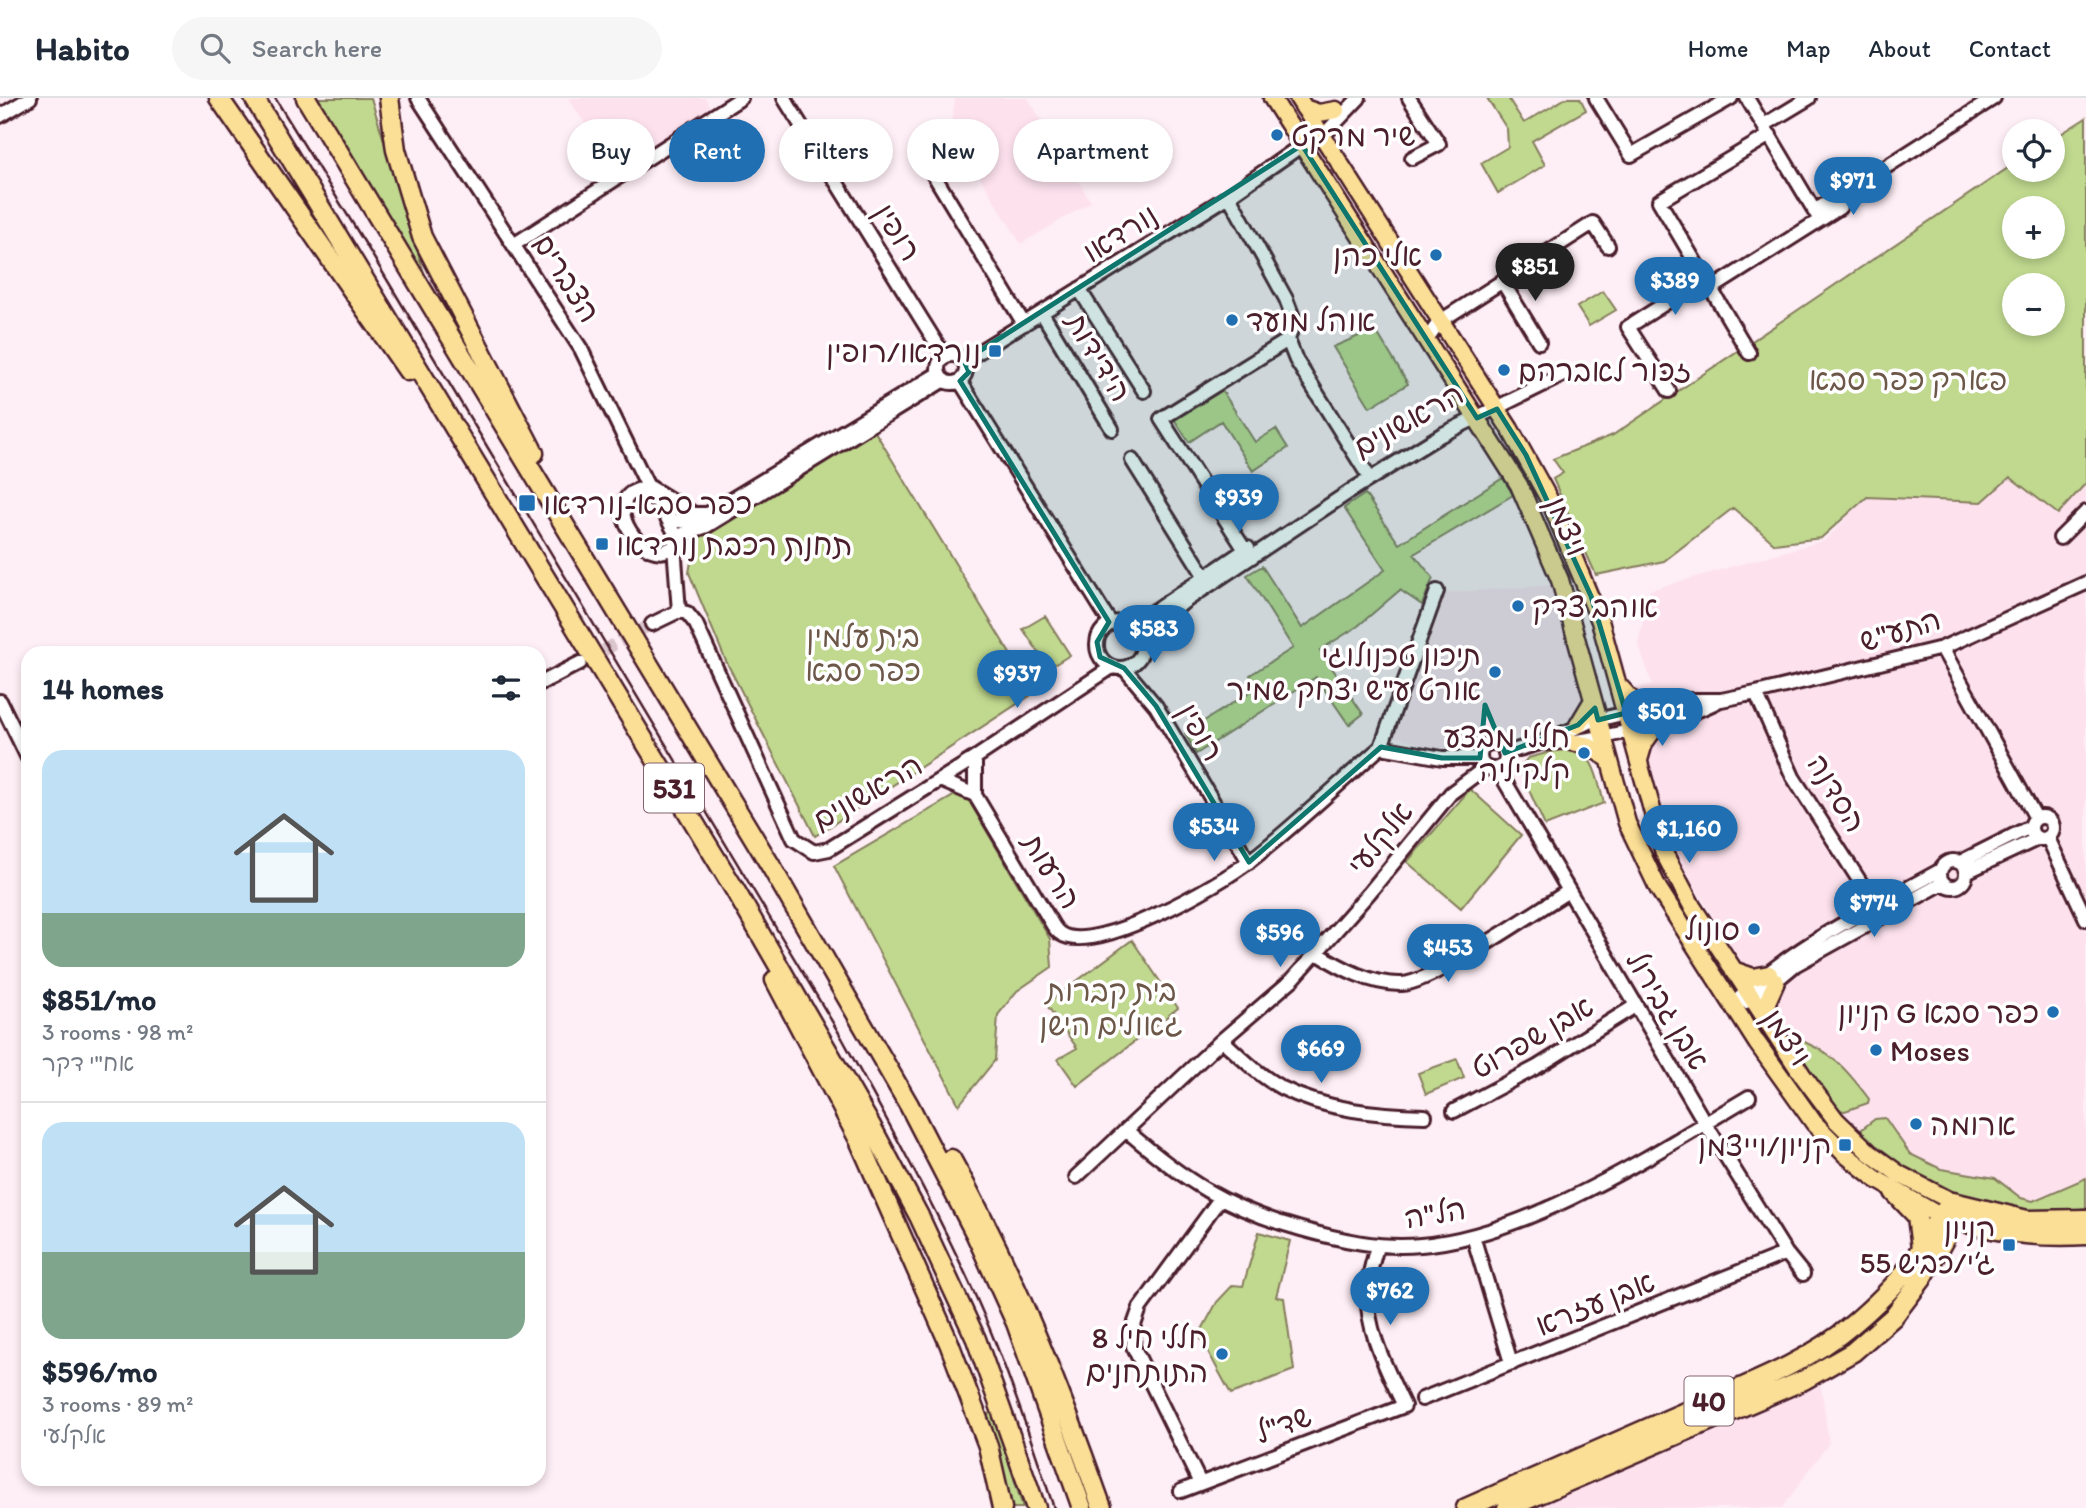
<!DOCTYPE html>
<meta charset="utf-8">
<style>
:root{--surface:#fff;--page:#f6f6f7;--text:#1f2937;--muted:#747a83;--line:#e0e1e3;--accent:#1f6fb2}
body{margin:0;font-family:Itim,"Playpen Sans Hebrew",sans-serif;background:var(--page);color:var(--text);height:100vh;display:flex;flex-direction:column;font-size:26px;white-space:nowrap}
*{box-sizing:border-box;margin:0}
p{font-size:23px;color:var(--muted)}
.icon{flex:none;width:38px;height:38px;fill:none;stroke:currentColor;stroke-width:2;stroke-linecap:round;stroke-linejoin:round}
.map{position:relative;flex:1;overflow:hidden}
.drawer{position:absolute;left:21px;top:548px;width:525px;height:840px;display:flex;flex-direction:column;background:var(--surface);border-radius:21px;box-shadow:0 4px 10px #0003}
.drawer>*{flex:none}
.guide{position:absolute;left:567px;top:21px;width:665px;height:63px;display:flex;gap:14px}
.fabs{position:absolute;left:2002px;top:21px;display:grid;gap:14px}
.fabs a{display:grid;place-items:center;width:63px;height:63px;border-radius:50%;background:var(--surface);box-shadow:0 4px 10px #0003;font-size:35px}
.price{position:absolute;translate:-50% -60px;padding:0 16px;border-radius:24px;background:var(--accent);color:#fff;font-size:23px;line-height:46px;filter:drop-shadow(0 2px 4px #0008)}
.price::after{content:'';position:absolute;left:50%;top:42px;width:21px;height:16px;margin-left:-10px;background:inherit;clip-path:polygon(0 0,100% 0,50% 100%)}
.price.on{background:#222;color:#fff}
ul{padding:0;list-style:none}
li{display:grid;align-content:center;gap:14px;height:371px;padding:0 21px}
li+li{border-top:2px solid var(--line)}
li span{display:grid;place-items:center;height:217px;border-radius:21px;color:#555}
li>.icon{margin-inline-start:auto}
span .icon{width:126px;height:126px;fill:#fffc;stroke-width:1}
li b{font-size:30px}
h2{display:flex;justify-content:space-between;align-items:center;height:84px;padding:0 21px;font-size:30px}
.chip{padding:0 24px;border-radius:32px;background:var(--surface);box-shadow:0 4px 10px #0003;font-size:24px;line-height:63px}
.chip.on{background:var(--accent);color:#fff}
header{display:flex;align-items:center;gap:42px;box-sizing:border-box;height:98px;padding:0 35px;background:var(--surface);border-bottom:2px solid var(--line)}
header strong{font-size:33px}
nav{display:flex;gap:38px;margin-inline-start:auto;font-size:24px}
.search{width:490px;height:63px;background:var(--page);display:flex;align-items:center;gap:18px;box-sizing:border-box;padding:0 24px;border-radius:38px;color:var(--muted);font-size:26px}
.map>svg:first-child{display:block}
</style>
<header>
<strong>Habito</strong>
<div class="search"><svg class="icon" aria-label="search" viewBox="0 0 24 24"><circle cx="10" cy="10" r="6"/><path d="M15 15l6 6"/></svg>Search here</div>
<nav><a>Home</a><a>Map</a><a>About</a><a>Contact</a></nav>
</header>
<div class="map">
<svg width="2086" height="1410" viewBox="0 0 2086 1410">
<rect width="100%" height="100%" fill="#feeef5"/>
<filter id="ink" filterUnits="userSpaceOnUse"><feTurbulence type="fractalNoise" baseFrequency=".0143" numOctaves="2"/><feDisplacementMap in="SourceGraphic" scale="14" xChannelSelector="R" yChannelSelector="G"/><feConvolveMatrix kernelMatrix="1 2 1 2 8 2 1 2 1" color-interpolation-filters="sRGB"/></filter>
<g filter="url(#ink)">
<!-- built -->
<path fill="#fde2ee" d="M 568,0 L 705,0 L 711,10 L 615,72 Z
M 955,0 L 1028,0 L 1091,104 L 1021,146 L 951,32 Z
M 2010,379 L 2058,415 L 2086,385 L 2086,1112 L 2060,1112 L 1896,1068 L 1845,1024 L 1805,975 L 1678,760 L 1640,649 L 1629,593 L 1652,586 L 1638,545 L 1650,492 L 1825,442 L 1867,399 L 1982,404 Z
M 1552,487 L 1586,616 L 1514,640 L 1494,628 L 1484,634 L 1473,649 L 1445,654 L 1392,637 L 1442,495 Z
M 1821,1287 L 1829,1345 L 1782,1410 L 1533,1410 Z"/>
<!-- green -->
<path fill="#c0d98f" stroke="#857c5d" stroke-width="2" fill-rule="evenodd" d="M 317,0 L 371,0 L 426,181 Z
M 1487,0 L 1508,0 L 1524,25 L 1566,0 L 1580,0 L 1586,12 L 1532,43 L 1545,67 L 1498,95 L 1481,65 L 1508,49 L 1507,31 Z
M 2086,20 L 2086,385 L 2058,416 L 2010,379 L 1982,404 L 1867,399 L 1821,440 L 1775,446 L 1733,410 L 1664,463 L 1596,477 L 1553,381 L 1563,375 L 1553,361 L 1613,337 L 2014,66 L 2014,72 L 2053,72 L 2053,41 ZM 2014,110 L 2053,110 L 2053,149 L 2014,149 ZM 2014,187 L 2053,187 L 2053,226 L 2014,226 Z
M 1603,193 L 1616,212 L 1589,228 L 1577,209 Z
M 1375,231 L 1408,286 L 1370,309 L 1333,249 Z
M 1221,291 L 1255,344 L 1276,331 L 1288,350 L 1253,373 L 1221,323 L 1189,344 L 1174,321 Z
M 874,332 L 1034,595 L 815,738 L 725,561 L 689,475 L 695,441 Z
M 1503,380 L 1513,397 L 1414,456 L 1433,480 L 1422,507 L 1400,492 L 1358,528 L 1320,552 L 1363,616 L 1349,627 L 1316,579 L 1196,656 L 1185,635 L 1258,589 L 1250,577 L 1293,550 L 1247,477 L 1262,468 L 1302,530 L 1385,472 L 1344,410 L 1365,396 L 1399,446 Z
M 1045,518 L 1070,557 L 1049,570 L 1023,531 Z
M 1569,649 C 1596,656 1597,681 1604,705 L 1545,728 L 1519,670 L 1528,660 Z
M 1470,691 L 1521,737 L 1461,810 L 1407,764 Z
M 957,696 L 969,703 L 1050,841 L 1052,869 L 1017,893 L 998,917 L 995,962 L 959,1007 L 834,768 Z
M 1132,842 L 1178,910 L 1077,988 L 1058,961 L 1077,950 L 1046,906 Z
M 1792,939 C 1831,953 1845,969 1869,1001 L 1868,1005 L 1845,1013 L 1834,1011 L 1807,974 Z
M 1457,961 L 1464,980 L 1426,996 L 1418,975 Z
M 1885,1020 L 1910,1056 L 1941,1071 L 1995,1080 L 2021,1100 L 2033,1103 L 2086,1080 L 2086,1110 C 2030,1118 1973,1111 1923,1084 C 1901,1073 1880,1055 1860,1041 L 1862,1031 L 1875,1021 Z
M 1259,1134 L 1290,1143 L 1276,1199 L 1284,1200 L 1294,1272 L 1231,1296 L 1199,1237 L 1217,1204 L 1233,1187 L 1243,1188 Z
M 994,1315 L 1023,1410 L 1010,1410 L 987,1316 Z"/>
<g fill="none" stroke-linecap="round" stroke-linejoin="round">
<!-- minor-tunnel -->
<path stroke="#dac5cd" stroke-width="12" stroke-dasharray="12 6" stroke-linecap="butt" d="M 588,561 L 652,526"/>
<!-- minor casing -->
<g stroke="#4a1f2b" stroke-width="18">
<path id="minor" d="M 418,0 L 581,251 L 652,397
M 784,0 L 945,259
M 1409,0 L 1439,46 L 1412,60
M 1596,0 L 1631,57 L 1731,0
M 1747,0 L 1820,122
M 0,18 L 30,0
M 1764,27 L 1809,0
M 918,51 L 1024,226
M 1229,98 L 1286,201 L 1294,222 L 1288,242 L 1296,262 L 1366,374
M 1814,113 L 1857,86
M 515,146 L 741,0
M 1502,183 L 1539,244
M 1079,191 L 1144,293
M 1711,191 L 1839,110 L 1861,85 L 1994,0
M 1042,215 L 1112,331
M 1427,241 L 1439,224 L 1593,125 L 1608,148
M 1749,255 L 1659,103 L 1770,37
M938 271a14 14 0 1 1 28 0a14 14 0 1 1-28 0Z
M 964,263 L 1229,98 L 1302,47 L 1322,39 L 1359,0
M 960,283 L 1111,526
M 1669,293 L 1628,229 L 1705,180
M 1132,362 L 1204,477
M 650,389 L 694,416 L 709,416
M 666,418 L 675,435 L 675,447 C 645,476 596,399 642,391 L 653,399 L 672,422 L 688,424 L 701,420 L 939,275
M 2060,440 L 2086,414
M 676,443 L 683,436 L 707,428 L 944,282
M 674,448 L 679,513
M 1245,452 L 1161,321 L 1288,242
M 679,513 L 687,515 L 696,526 L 794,741 L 814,754 L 829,751 L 975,660 L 1112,569
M1097 547a23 23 0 1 1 46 0a23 23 0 1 1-46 0Z
M 652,526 L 679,513
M 1132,528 L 1248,450
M 1142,540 L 1184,504 L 1352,392 L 1441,337 L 1565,276
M 1942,550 L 2036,720
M 1124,570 L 1156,608 L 1249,764
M 539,586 L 580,565
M 1756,595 L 1793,679 L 1882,818
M 0,603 L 28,660
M 1542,645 C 1589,646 1679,624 1720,602
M1480 658a13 13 0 1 1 26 0a13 13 0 1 1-26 0Z
M 1381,649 L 1437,493
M 1505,655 L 1540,645 L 1592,623 L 1684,602 L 1721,602 L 1756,595 L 1942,550 L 2086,485
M 975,660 L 975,697 L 1048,819 C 1051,824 1055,833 1061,836 C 1095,858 1221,786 1251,762 C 1296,727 1338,686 1381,649 L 1442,660 L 1480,660
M 1497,670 L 1705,1025 L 1786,1155 L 1803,1176
M 940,682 L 975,697
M2031 730a11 11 0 1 1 22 0a11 11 0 1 1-22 0Z
M 2048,740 L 2086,821
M1940 776a13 13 0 1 1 26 0a13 13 0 1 1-26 0Z
M 1960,764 L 2030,729
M 1966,774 L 2037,741
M 1317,855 C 1341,870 1372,887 1402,886 C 1432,885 1536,813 1567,794
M 1746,904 L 1760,896 L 1795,867 L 1943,785
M 1732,908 C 1782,853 1874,809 1939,773
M 1222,942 C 1241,959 1259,978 1282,990 C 1325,1012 1378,1017 1425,1018
M 1454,1013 L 1537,969 L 1635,908
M 1127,1033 C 1185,1083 1226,1110 1301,1131 C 1340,1142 1380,1151 1421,1147 C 1529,1138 1656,1054 1749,999
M 1076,1079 L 1222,942 L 1293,881 L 1369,795 L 1451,695 L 1486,669
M 1473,1138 L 1509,1258 L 1513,1265
M 1422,1301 L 1786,1155
M 1200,1385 L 1133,1248 L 1134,1227 L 1140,1210 L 1219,1102
M 1181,1393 L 1404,1308 C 1387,1272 1363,1227 1368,1185 C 1370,1172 1374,1160 1377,1148"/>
</g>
<!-- major casing -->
<g stroke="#4a1f2b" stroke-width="21">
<path id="major" d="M 1272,0 L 1519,387 L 1560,482 L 1627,725 L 1658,790 L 1757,945 L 1814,1025 L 1846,1057 L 1876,1081 L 1938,1117
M 1298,0 L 1510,331 L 1550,403 L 1600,523 L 1664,755 L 1692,808 L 1803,978 L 1836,1022 L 1870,1055 L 1899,1076 L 1953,1104
M 1304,10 L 1319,15 L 1336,12
M 1621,590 L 1632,602 L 1650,610
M 1578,627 L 1593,602
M 1571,644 L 1586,647 L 1608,660
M 1639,662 L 1644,645 L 1659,624
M 1733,872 L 1753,879 L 1769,876
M 1767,923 L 1767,904 L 1776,884"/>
</g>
<!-- highway casing -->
<g stroke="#4a1f2b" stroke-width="23">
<path id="highway" d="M 219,0 L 408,273
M 254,0 L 735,792 L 871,1028 L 919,1118 L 976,1241 L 1036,1410
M 306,0 L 772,770 L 909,1007 L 976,1137 L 1016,1225 L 1082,1410
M 389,0 L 396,52 L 422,139 L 534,355
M 775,882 L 859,1042 L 949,1245 L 988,1348 L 1002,1410
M 951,1061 C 1014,1173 1059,1289 1102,1410
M 1894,1094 L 1917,1118 L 1921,1150
M 1953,1104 L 2027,1122 L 2086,1121
M 1945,1119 C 1994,1134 2035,1140 2086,1137
M 1466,1410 C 1542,1377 1618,1343 1694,1310 C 1747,1287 1809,1264 1853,1226 C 1873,1209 1893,1190 1909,1169 C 1925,1147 1933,1122 1953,1104
M 1507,1410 L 1804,1282 L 1853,1254 L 1893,1219 L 1922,1181 L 1955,1122 L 1953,1104"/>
</g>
<!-- minor -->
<use href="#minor" stroke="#fff" stroke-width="12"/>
<!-- major -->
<use href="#major" stroke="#fbdf96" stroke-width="16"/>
<!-- highway -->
<use href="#highway" stroke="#fbdf96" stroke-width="18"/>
<!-- rail -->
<path stroke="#4a1f2b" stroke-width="2.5" d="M 275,0 L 371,155 L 842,940 C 895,1036 949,1133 991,1234 C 1015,1292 1034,1351 1054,1410"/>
</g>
</g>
<!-- marked area -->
<path fill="#0f766e" fill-opacity="0.2" stroke="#0f766e" stroke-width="5" stroke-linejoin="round" d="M 1302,47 L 1477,320 L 1497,311 L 1526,357 L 1591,498 L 1626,615 L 1598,622 L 1595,610 L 1578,627 L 1505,655 L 1485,607 L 1480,660 L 1442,660 L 1381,649 L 1249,764 L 1156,608 L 1124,570 L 1100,559 L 1097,544 L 1109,524 L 960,283 L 969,274 L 964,263 Z"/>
<!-- markers -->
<g fill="#1f6fb2" stroke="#fff" stroke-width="2.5">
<circle cx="1277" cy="37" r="7"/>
<circle cx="1436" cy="157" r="7"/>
<circle cx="1232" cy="222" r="7"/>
<rect x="988" y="246" width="14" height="14" rx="3.5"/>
<circle cx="1504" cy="272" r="7"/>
<rect x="518" y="396" width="18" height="18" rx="3.5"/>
<rect x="595" y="439" width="14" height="14" rx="3.5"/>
<circle cx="1518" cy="508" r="7"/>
<circle cx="1495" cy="574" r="7"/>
<circle cx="1584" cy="655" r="7"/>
<circle cx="1754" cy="831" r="7"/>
<circle cx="2053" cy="914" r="7"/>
<circle cx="1876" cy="952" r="7"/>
<circle cx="1916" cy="1026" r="7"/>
<rect x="1838" y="1040" width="14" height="14" rx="3.5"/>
<rect x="2002" y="1140" width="14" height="14" rx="3.5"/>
<circle cx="1222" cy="1256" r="7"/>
</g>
<g text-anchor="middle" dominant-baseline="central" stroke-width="7" stroke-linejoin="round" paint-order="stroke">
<!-- shield labels -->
<g fill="#fff" stroke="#80626b" stroke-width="2">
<rect x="644" y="665.5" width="60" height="49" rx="5"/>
<rect x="1684.5" y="1278.5" width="49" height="49" rx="5"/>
</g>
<g font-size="28" font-weight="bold" fill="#4a1f2b">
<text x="674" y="690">531</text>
<text x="1709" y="1303">40</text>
</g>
<!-- poi labels -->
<g font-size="30" fill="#4a1f2b" stroke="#fff" text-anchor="end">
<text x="1291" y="37" text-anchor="start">שיר מרקט</text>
<text x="1422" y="157">אלי כהן</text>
<text x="1246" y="222" text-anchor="start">אוהל מועד</text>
<text x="981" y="253">נורדאו/רופין</text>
<text x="1518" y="272" text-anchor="start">זכור לאברהם</text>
<text x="543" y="405" text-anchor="start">כפר סבא-נורדאו</text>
<text x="616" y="446" text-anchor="start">תחנת רכבת נורדאו</text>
<text x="1532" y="508" text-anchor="start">אוהב צדק</text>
<text x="1481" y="557">תיכון טכנולוגי<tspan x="1481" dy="34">אורט ע"ש יצחק שמיר</tspan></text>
<text x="1570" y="638">חללי מבצע<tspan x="1570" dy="34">קלקיליה</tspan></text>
<text x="1740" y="831">סונול</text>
<text x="2039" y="914">קניון G כפר סבא</text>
<text x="1890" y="952" text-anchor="start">Moses</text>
<text x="1930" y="1026" text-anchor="start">ארומה</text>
<text x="1831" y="1047">קניון/וייצמן</text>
<text x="1995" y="1130">קניון<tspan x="1995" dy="34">ג׳י/כביש 55</tspan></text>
<text x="1208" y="1239">8 חללי חיל<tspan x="1208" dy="34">התותחנים</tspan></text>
</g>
<!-- street labels -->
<g font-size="30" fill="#4a1f2b" stroke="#fff">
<text transform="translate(898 134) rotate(58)">רופין</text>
<text transform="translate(1120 135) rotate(-32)">נורדאו</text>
<text transform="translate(567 180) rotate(58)">הצברים</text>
<text transform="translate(1099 259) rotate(59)">הידידות</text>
<text transform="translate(1408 322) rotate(-29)">הראשונים</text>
<text transform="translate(1567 428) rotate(67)">ויצמן</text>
<text transform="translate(1900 532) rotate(-17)">התע"ש</text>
<text transform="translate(1201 634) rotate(60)">רופין</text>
<text transform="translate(867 694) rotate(-30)">הראשונים</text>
<text transform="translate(1837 695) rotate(59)">הסדנה</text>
<text transform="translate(1380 740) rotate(-51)">אלקלעי</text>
<text transform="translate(1052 773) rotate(58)">הרעות</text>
<text transform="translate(1668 912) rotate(59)">אבן גבירול</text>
<text transform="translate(1532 939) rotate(-30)">אבן שפרוט</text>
<text transform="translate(1787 939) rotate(56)">ויצמן</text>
<text transform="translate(1435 1115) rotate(-9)">הל"ה</text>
<text transform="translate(1595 1205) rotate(-22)">אבן עזרא</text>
<text transform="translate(1283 1326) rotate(-20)">שד"ל</text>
</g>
<!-- park labels -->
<g font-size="30" fill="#6d5749" stroke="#fff">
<text x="1908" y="281">פארק כפר סבא</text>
<text x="863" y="538">בית עלמין<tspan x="863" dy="34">כפר סבא</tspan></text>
<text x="1111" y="892">בית קברות<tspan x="1111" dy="34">גאולים הישן</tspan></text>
</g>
</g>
</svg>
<div class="fabs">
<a><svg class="icon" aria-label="locate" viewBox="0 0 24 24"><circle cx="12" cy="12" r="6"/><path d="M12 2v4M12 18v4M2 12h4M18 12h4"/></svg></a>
<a>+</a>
<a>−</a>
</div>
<b class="price" style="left:1853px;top:119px">$971</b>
<b class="price on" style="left:1535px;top:205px">$851</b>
<b class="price" style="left:1675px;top:219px">$389</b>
<b class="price" style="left:1239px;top:436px">$939</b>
<b class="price" style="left:1154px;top:567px">$583</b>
<b class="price" style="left:1017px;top:612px">$937</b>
<b class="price" style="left:1662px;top:650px">$501</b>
<b class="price" style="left:1214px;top:765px">$534</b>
<b class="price" style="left:1689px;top:767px">$1,160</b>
<b class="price" style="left:1874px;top:841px">$774</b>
<b class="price" style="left:1280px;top:871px">$596</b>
<b class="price" style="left:1448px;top:886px">$453</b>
<b class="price" style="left:1321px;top:987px">$669</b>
<b class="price" style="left:1390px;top:1229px">$762</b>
<div class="guide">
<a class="chip">Buy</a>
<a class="chip on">Rent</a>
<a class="chip">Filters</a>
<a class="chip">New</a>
<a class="chip">Apartment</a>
</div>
<section class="drawer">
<h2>14 homes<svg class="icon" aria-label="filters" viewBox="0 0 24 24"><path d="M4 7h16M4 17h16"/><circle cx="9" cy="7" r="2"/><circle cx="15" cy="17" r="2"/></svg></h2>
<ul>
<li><span style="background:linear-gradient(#bfe0f5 75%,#7fa58c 0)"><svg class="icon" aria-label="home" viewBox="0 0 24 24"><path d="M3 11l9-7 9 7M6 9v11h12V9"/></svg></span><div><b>$851/mo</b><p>3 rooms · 98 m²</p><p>אח&quot;י דקר</p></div></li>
<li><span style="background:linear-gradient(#bfe0f5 60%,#7fa58c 0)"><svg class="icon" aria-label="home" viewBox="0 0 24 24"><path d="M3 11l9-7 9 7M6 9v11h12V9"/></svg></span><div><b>$596/mo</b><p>3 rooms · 89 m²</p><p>אלקלעי</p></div></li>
</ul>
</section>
</div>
